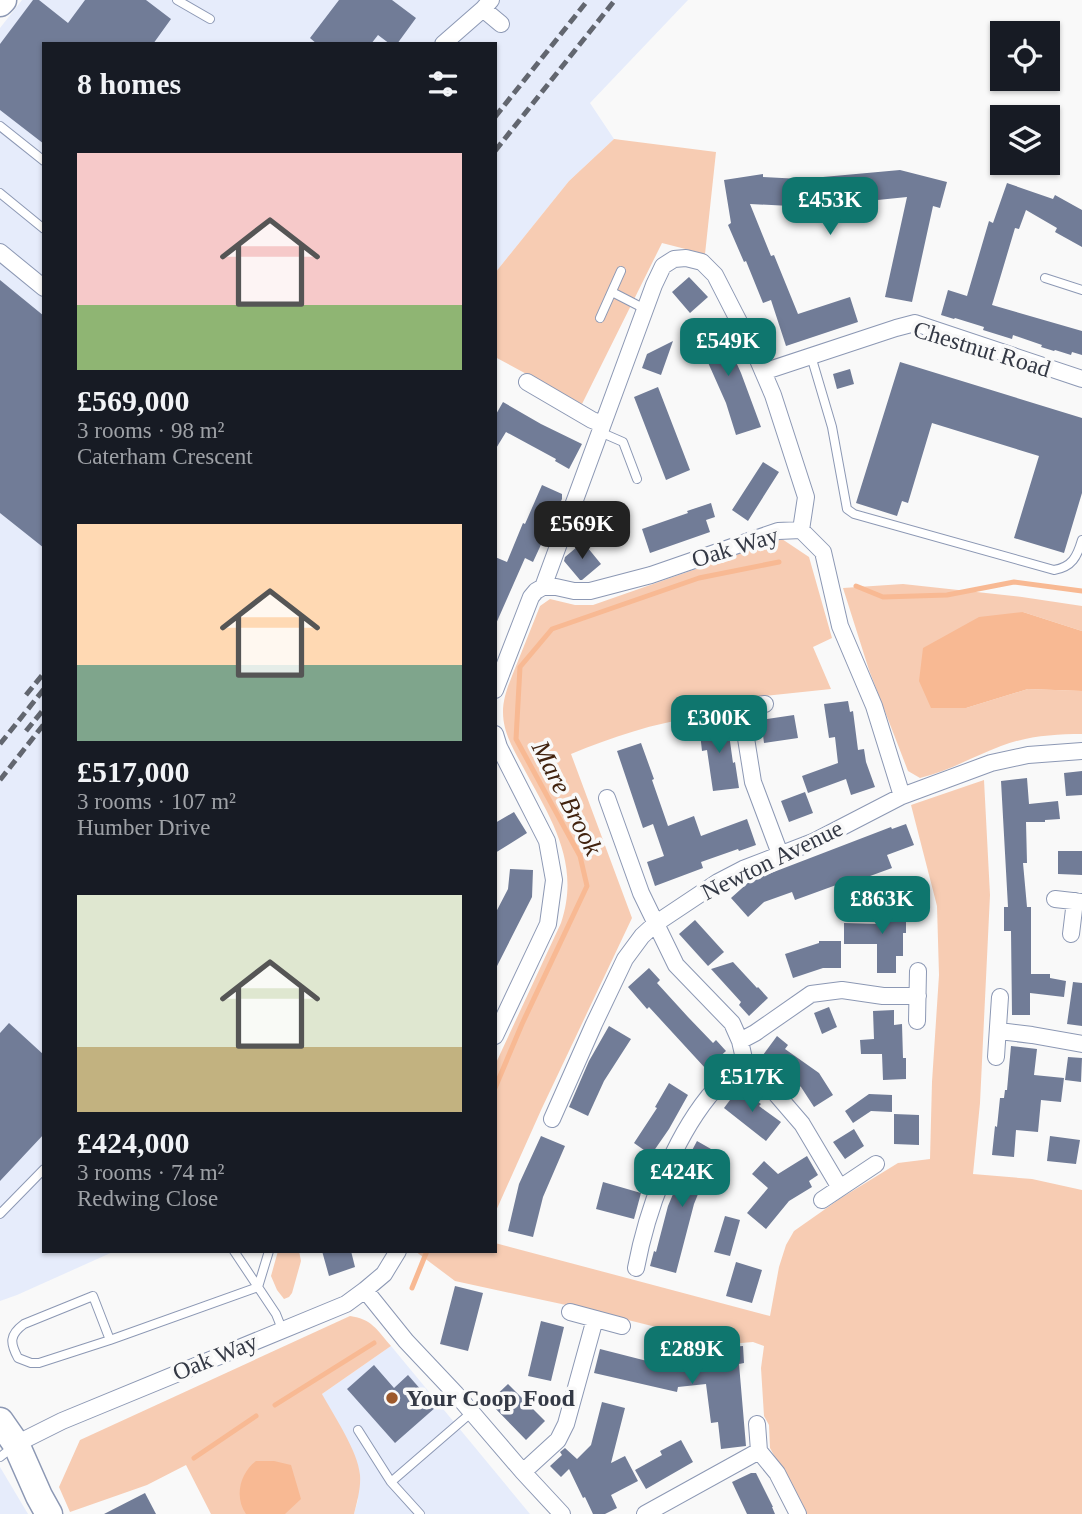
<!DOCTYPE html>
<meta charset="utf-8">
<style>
:root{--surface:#171b24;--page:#20242c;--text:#f1f3f6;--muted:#9ea1a6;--accent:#0f766e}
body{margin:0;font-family:Georgia,serif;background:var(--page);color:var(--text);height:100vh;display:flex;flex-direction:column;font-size:26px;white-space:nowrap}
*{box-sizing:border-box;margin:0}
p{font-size:23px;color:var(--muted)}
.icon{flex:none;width:38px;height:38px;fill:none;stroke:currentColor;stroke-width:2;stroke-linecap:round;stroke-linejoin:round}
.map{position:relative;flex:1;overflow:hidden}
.panel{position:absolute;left:42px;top:42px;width:455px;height:1211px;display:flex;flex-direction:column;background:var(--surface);border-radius:0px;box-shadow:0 2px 5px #0004}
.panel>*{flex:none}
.controls{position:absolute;left:990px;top:21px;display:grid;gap:14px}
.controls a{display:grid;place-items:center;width:70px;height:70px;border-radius:0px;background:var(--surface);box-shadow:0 2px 5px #0004;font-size:35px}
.price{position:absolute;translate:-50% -60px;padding:0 16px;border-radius:14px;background:var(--accent);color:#fff;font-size:23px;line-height:46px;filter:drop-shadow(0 2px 4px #0008)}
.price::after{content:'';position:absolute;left:50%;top:42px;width:21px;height:16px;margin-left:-10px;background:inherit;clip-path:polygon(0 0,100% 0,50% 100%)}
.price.selected{background:#222;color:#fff}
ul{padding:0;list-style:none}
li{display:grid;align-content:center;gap:14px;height:371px;padding:0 35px}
li span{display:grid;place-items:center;height:217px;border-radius:0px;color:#555}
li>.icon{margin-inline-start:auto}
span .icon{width:126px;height:126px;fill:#fffc;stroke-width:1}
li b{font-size:30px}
h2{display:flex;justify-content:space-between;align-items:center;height:84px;padding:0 35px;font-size:30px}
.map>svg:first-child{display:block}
</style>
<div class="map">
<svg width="1082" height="1514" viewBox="0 0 1082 1514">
<rect width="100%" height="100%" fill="#f9f9f9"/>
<!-- built -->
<path fill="#e6ecfb" d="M 22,0 L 688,0 L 590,103 L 614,139 L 569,181 L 495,273 L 495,44 L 44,44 L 44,1251 L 115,1251 L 17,1295 L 0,1301 L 0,28 Z
M 391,1346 L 530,1514 L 354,1514 L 358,1500 L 322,1394 Z
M 0,1467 L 28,1514 L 0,1514 Z"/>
<!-- green -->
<path fill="#f7ccb3" d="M 614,139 L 716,152 L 705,254 L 662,243 L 582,404 L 495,357 L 495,273 L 569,181 Z
M 782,539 L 809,557 L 832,638 L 813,647 L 831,689 L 698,703 L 698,717 C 654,723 612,737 571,754 L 632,918 L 542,1108 L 495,1213 L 495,1065 L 561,923 C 581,863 551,819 523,767 C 514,750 503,733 503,712 C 503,696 510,681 516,666 C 524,646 532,626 540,606 L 550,599 L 575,605 L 593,605 Z
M 903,584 L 1022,597 L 1082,606 L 1082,631 L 1023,612 L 966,708 L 1028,689 L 1082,691 L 1082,734 C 1055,734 1027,736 1001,746 C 974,756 949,771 920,778 L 908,771 L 869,670 L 843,588 Z
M 984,780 L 990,895 L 980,1103 L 973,1174 L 1032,1179 L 1082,1190 L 1082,1514 L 806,1514 L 770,1448 L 769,1425 L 764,1416 L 761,1368 L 764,1346 L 753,1342 L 705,1346 L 692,1336 L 580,1308 L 455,1281 L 415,1251 L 495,1251 L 495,1243 L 770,1316 L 779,1267 L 786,1245 L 794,1231 L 841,1198 L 898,1163 L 930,1159 L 932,1082 L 939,975 L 937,906 L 911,805 Z
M 278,1251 L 299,1251 L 301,1261 L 292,1293 L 289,1297 L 284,1299 L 277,1290 L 271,1276 Z
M 350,1316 C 372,1319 377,1330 391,1346 L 322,1394 C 334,1416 358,1451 360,1475 C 361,1488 357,1502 354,1514 L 211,1514 L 186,1465 L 147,1485 L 70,1512 L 59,1487 L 80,1440 Z"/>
<!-- forest -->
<path fill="#f8b993" d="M 1023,612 L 1082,631 L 1082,691 L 1028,689 L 966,708 L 931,708 L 919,681 L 923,648 L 979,617 Z
M 256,1461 L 274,1461 L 291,1465 L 301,1499 L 285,1514 L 246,1514 C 234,1497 240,1473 256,1461 Z"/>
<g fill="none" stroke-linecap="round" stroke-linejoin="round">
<!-- stream -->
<path stroke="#f8b993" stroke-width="5" d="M 856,586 L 883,597 L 947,595 L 1014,582 L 1082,591
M 495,1088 L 522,1024 L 587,886 L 580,856 L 516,739 L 520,667 L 552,629 L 699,578 L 779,562
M 412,1288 L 427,1251
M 275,1405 L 374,1343
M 194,1458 L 256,1416"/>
</g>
<!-- building -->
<path fill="#717c97" d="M 33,0 L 39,0 L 68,23 L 85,0 L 146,0 L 171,19 L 153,44 L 44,44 L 44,144 L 0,110 L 0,44 Z
M 339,0 L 392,0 L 416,18 L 397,44 L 390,44 L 378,35 L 371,44 L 317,44 L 310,38 Z
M 900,170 L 947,182 L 940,208 L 933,206 L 912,302 L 885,297 L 907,197 L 809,207 L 750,204 L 771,256 L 774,255 L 798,314 L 850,297 L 858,322 L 786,346 L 771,300 L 763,303 L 746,261 L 744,262 L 728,225 L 731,223 L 724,180 L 763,174 L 763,177 L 801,179 Z
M 1007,183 L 1053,199 L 1055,195 L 1082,210 L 1082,247 L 1055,232 L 1057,228 L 1026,210 L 1019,229 L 1015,228 L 992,305 L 1082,331 L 1082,355 L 1072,352 L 1071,355 L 1055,350 L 1054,351 L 1041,347 L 1042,345 L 1013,335 L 1012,339 L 983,330 L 984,327 L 955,318 L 954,319 L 941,315 L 948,290 L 967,296 L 989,221 L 993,223 Z
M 689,277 L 708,297 L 690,313 L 672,292 Z
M 0,280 L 44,316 L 44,548 L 0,513 Z
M 717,320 L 741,373 L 761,427 L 736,435 L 726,403 L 694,331 Z
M 673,341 L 661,375 L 642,368 L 647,354 Z
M 900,362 L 1082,418 L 1082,493 L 1064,553 L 1014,538 L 1039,456 L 932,423 L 908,503 L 902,501 L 897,516 L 856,503 Z
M 850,369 L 854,384 L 837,389 L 833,374 Z
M 658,387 L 690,470 L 666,480 L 634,397 Z
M 503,402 L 541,424 L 582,444 L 569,469 L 555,461 L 556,459 L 506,432 L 495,450 L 495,416 Z
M 763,462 L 779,472 L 748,521 L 732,510 Z
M 542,485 L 562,494 L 562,499 L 533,562 L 525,558 L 495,626 L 495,557 L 507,562 L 523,523 L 525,524 Z
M 711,503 L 715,517 L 706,520 L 710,532 L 650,553 L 642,529 L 688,513 L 687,511 Z
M 583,542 L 601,564 L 582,580 L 580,580 L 564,561 L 565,557 Z
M 848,701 L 850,712 L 853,711 L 858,750 L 864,749 L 866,762 L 875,787 L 851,795 L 846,779 L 808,793 L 802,776 L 838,763 L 835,737 L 829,738 L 824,704 Z
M 794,715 L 798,738 L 764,743 L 761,720 Z
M 727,720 L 733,763 L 735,762 L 739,788 L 713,791 L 707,750 L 702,751 L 699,724 Z
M 641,743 L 654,779 L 652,780 L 668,826 L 694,816 L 701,836 L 747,819 L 756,845 L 739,851 L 738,849 L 701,862 L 703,868 L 655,886 L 647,862 L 664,856 L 653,824 L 643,828 L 617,751 Z
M 1082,771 L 1082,795 L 1066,796 L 1064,773 Z
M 1027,778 L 1029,804 L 1058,801 L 1060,819 L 1045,820 L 1045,822 L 1026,822 L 1027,863 L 1023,863 L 1027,907 L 1031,907 L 1031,974 L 1050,974 L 1050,978 L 1066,981 L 1064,997 L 1030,993 L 1030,1015 L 1012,1015 L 1011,931 L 1004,931 L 1004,907 L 1008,907 L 1001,781 Z
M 805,792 L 813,813 L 789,822 L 781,801 Z
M 514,812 L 527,833 L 495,853 L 495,823 Z
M 906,824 L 914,845 L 887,855 L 892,868 L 851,883 L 850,880 L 795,900 L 792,892 L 764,902 L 748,917 L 731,898 L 750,881 L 891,827 L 892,829 Z
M 1058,851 L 1082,851 L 1082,875 L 1058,874 Z
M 510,869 L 533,870 L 532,897 L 495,970 L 495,914 L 508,889 Z
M 878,905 L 906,905 L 906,933 L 903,933 L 903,956 L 896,956 L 896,973 L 877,973 L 877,944 L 844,944 L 844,923 L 878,924 Z
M 695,920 L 724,952 L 708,966 L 679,934 Z
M 819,941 L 841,941 L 841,968 L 823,968 L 793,978 L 785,954 L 819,943 Z
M 733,962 L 757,988 L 758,987 L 768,998 L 749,1016 L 739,1005 L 741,1002 L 711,969 Z
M 649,968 L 660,980 L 657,983 L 688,1017 L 713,1043 L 716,1040 L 726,1051 L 706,1069 L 649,1007 L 647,1009 L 628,987 Z
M 1073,982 L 1082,983 L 1082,1026 L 1067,1024 Z
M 829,1007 L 837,1027 L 822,1034 L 814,1013 Z
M 894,1010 L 894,1025 L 902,1024 L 903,1058 L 906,1058 L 906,1079 L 883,1080 L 882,1054 L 861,1054 L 860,1040 L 874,1039 L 873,1011 Z
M 9,1023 L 44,1055 L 44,1134 L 0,1181 L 0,1033 Z
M 609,1026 L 631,1039 L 604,1081 L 588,1116 L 569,1107 L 589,1061 Z
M 777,1036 L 788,1045 L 785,1049 L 819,1073 L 833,1095 L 814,1107 L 801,1087 L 783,1074 L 786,1071 L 763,1055 Z
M 1011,1046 L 1037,1049 L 1034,1075 L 1064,1078 L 1061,1102 L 1041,1100 L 1038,1132 L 1016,1130 L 1014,1157 L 992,1155 L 995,1126 L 997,1127 L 1000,1098 L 1004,1098 L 1005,1090 L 1007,1090 Z
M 1068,1057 L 1082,1058 L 1081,1082 L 1065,1080 Z
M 669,1083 L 688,1095 L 669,1129 L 651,1155 L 634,1143 L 657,1108 L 655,1107 Z
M 739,1088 L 761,1104 L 759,1106 L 781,1122 L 766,1141 L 724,1108 Z
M 869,1094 L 892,1095 L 892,1112 L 871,1111 L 853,1123 L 845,1111 Z
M 894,1114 L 919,1115 L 919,1145 L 894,1144 Z
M 854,1129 L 864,1146 L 845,1159 L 833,1142 Z
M 541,1136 L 565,1146 L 543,1197 L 533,1237 L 508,1231 L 519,1184 Z
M 1050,1136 L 1080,1140 L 1076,1164 L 1047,1161 Z
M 697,1141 L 718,1153 L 707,1172 L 694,1204 L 676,1273 L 650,1266 L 654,1251 L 656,1252 L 668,1206 L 689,1156 Z
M 807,1156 L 818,1175 L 809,1181 L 812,1187 L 789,1201 L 766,1229 L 747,1213 L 768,1188 L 752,1174 L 764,1161 L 778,1174 Z
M 603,1182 L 641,1193 L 634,1219 L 596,1209 Z
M 725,1216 L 740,1220 L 730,1256 L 714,1252 Z
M 322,1251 L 351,1251 L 355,1267 L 329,1276 Z
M 736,1262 L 762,1270 L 752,1303 L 726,1296 Z
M 455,1286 L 483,1293 L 468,1351 L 440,1344 Z
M 541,1321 L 564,1327 L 551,1381 L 528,1376 Z
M 743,1346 L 744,1363 L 739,1364 L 746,1446 L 721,1449 L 718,1422 L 711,1423 L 706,1384 L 678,1387 L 677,1392 L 594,1373 L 600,1349 L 698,1374 L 697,1368 L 718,1365 L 717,1348 Z
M 374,1365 L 394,1388 L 408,1375 L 436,1407 L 395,1443 L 347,1389 Z
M 508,1384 L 545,1421 L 526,1440 L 489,1402 Z
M 602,1402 L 625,1408 L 611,1463 L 625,1456 L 638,1481 L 611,1495 L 617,1508 L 605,1514 L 593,1514 L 585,1497 L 583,1498 L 569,1469 L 561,1477 L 550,1466 L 562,1455 L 560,1452 L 565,1448 L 577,1459 L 591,1445 Z
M 681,1440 L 693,1462 L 646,1489 L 635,1470 L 662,1455 L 660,1451 Z
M 751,1473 L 756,1473 L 773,1507 L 772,1507 L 775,1514 L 747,1514 L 732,1482 Z
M 145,1493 L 156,1514 L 104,1514 Z"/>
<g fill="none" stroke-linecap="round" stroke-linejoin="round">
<!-- service casing -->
<g stroke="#8c98b4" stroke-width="10">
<path id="service" d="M 177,0 L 210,19
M 0,126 L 44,161
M 0,193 L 44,229
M 1045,278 L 1082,290
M 612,292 L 645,309
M 600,318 L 621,271
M 811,356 L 832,427 L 847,509 L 854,514 L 1054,570 C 1072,567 1077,557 1082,540
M 600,432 L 623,442 L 637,479
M 0,1214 L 44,1169
M 234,1251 L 276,1314 L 282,1329
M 258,1287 L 269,1251
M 110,1340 L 93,1296 L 24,1324 C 9,1335 10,1343 18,1358 L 31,1363 L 39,1363 L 110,1340 L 258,1287
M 358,1430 L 391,1482 L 420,1514
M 0,1457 L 14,1446
M 391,1482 L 472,1412"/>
</g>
<!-- minor casing -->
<g stroke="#8c98b4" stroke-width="18">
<path id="minor" d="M 483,9 L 501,24
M 443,44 L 483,9 L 491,0
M 0,252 L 44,288
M 763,372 L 896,328 L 915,323 L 1082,379
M 527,382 L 592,420 L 602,424
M 543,587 L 654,285 L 663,266 L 674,259 L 686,258 L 702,262 L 715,275 L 755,353 L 773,395 L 806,497 L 801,530
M 495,690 L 531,597 L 536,591 L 543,587 L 556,587 L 574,591 L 590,591 L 651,575 L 778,531 L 801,530 L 823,552 L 840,626 L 874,706 L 902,796
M 741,707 L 753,782 L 780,854
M 716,710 L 765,704
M 495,734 L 499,747 L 547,841 L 554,880 L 548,924 L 495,1036
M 607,798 L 641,893 L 676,965 L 732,1023 L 740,1041 L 745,1063 L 777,1095 L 802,1124 L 840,1188
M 1055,899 L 1082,902
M 1071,934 L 1075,901
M 917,1021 L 918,971
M 999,1031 L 1032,1035 L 1082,1044
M 740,1041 L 755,1033 L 811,994 L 842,990 L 883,996 L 918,996
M 996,1057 L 1000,997
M 552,1119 L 594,1024 L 625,959 L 642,936 L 655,924 L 718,882 L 743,869 L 813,842 L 902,796 L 991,763 L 1028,755 L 1082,751
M 822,1200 L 876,1164
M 636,1268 C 647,1210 672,1142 709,1096 C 720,1084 733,1073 745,1063
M 365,1290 L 406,1341 L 456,1394 L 523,1472 L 562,1514
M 570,1312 L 622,1326
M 757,1424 L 759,1451 L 777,1473 L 798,1514
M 16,1444 L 62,1421 L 346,1304 L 365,1290 L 384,1274 L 398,1251
M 523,1472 L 558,1440 L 566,1424 L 595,1319
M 645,1514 L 759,1451"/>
</g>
<!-- trunk casing -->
<g stroke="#8c98b4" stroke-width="29">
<path id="trunk" d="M 0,3 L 3,0
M 0,1421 L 16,1444 L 39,1496 L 49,1514"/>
</g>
<!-- service -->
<use href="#service" stroke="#fff" stroke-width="8"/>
<!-- minor -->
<use href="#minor" stroke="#fff" stroke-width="16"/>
<!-- trunk -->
<use href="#trunk" stroke="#fff" stroke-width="26"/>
<!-- rail -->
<path stroke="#62666f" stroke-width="5" stroke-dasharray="10 5" stroke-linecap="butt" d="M 495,117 L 588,0
M 495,151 L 615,0
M 26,695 L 44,673
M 26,731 L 44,709
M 0,744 L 44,689
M 0,780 L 44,724"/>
</g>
<!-- markers -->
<circle fill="#9d592b" stroke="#f9f9f9" stroke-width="2.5" cx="392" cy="1398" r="7"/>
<g text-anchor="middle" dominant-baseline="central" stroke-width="7" stroke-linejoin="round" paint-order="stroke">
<!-- street labels -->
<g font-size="24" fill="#343945" stroke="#f9f9f9">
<text transform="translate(982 349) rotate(17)">Chestnut Road</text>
<text transform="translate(735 547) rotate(-17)">Oak Way</text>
<text transform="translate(772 860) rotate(-26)">Newton Avenue</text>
<text transform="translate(215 1357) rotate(-22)">Oak Way</text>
</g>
<!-- poi labels -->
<g font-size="24" font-weight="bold" fill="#343945" stroke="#f9f9f9" text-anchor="start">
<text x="406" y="1398">Your Coop Food</text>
</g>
<!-- water labels -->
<g font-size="26" font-style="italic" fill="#41220e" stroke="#f9f9f9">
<text transform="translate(567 798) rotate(63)">Mare Brook</text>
</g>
</g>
</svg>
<div class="controls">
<a><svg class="icon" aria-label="locate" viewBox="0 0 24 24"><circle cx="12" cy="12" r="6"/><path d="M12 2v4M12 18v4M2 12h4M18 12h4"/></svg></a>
<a><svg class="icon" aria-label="layers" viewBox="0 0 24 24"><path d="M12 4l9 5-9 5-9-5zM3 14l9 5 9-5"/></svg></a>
</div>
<b class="price" style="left:830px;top:237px">£453K</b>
<b class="price" style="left:728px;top:378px">£549K</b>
<b class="price selected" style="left:582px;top:561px">£569K</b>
<b class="price" style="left:719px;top:755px">£300K</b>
<b class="price" style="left:882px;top:936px">£863K</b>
<b class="price" style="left:752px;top:1114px">£517K</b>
<b class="price" style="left:682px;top:1209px">£424K</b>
<b class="price" style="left:692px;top:1386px">£289K</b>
<section class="panel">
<h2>8 homes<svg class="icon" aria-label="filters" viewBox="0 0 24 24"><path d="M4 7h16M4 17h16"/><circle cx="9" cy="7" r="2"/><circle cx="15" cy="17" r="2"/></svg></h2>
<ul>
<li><span style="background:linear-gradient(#f6c9c9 70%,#8fb573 0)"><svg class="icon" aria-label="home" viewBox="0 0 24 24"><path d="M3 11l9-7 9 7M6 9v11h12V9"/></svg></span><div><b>£569,000</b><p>3 rooms · 98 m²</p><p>Caterham Crescent</p></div></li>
<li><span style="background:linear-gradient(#ffd9b3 65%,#7fa58c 0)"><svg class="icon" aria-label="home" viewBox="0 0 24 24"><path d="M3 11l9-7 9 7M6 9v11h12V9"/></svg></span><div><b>£517,000</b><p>3 rooms · 107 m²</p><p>Humber Drive</p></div></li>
<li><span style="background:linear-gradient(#dfe7d0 70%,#c2b280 0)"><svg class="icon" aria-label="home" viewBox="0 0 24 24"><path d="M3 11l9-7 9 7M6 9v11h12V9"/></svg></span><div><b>£424,000</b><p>3 rooms · 74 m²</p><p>Redwing Close</p></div></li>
</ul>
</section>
</div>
